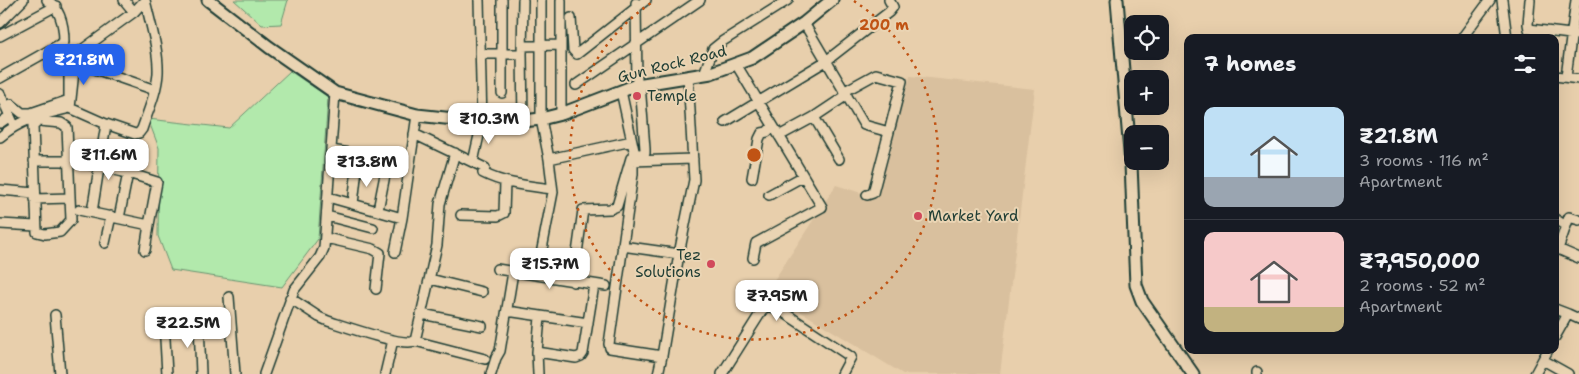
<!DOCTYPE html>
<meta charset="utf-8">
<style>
:root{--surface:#171b24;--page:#20242c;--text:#f1f3f6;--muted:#9ea1a6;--line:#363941;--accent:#2563eb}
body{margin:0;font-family:"Shantell Sans",sans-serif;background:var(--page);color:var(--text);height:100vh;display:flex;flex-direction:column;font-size:19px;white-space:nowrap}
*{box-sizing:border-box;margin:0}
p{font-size:16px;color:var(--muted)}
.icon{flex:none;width:28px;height:28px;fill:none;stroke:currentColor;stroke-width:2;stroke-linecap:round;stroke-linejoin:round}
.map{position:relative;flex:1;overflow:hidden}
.sheet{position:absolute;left:1184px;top:34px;width:375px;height:320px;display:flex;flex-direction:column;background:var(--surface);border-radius:10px;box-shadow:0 5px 20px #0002}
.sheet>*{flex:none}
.fabs{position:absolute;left:1124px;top:15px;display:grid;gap:10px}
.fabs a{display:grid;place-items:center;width:45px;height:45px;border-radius:10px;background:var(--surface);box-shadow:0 5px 20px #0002;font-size:25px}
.price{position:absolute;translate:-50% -42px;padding:0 11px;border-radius:10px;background:#fff;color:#222;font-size:16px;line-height:32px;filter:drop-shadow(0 1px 2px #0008)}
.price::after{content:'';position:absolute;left:50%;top:30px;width:15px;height:11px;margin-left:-8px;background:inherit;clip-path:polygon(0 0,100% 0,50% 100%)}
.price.active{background:var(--accent);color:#fff}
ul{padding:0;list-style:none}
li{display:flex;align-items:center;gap:15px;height:125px;padding:0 20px}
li+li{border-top:1px solid var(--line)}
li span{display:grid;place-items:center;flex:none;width:140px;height:100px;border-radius:10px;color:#555}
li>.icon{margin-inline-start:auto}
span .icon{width:60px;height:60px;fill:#fffc;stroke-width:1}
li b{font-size:21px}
h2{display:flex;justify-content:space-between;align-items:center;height:60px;padding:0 20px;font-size:21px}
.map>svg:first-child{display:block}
</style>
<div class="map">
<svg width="1579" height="374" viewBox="0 0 1579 374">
<rect width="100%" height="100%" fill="#e8cfac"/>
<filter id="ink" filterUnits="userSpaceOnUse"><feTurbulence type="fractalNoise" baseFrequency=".02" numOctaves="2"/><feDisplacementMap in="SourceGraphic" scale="10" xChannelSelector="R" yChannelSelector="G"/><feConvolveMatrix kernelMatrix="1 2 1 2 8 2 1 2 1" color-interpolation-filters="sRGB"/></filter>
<g filter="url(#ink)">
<!-- built -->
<path fill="#d9c09e" d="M 910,76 L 1035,89 L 1000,374 L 903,374 L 767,291 L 836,185 L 877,198 Z"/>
<!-- green -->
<path fill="#b2e9ac" stroke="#689370" d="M 234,0 L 288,0 L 281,24 L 262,25 Z
M 290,71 L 328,97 L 318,239 L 282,287 L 171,270 L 158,236 L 159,148 L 148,119 L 229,128 Z"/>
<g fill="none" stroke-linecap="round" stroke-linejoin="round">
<!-- minor casing -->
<g stroke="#1f3d34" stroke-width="12">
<path id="minor" d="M 124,0 L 134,12
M 502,0 L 502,93
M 523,0 L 522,54 L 523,121
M 1502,0 L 1507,38
M 1530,0 L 1528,24 L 1529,29 L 1579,35
M 636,3 L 637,85
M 571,18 L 573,50 L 577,54 L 646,0
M 0,23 L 23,0
M 804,23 L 864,125 L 889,132 L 873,193 L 867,195
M 0,36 L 56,6
M 1462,38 L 1490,0
M 522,46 L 561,45
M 481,54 L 522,54
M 75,62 L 155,90
M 736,64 L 822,207 L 756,243 L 753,258
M 704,74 L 713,49 L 723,41 L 788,0
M 1555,76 L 1579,79
M 1566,77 L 1576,0
M 0,78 L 64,42 C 64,26 61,9 47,0
M 576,85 L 700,0
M 845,91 L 876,74 L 902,81 L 889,132
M 0,94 L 14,125
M 6,107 L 11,104 L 22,113 L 31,113 L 69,100 L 69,74 L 45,53
M 70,108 L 106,124 L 135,134 L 139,133 L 142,129 C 148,111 157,92 158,73 C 159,51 150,22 145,0
M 561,114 L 561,0
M 33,117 L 33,126 L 37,232 L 45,234 L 60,232 L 71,220 L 67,127 L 61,123 L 39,121 L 33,126
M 814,117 L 839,159
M 725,122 L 826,61 L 889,12 L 893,7 L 889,0
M 0,123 L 10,116
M 414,134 L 485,168 L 483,173 C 504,184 529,186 552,189
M 779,136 L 814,117 L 847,95
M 0,137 C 23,118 42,115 70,108 L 75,62 L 79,52 L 134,12 L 145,0
M 331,150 L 410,163
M 635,155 L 645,153 L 645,149 L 640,84
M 631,158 L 633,163 L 633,174 L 609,344 L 610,348 L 662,356 L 679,254 L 694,180 L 688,76
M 549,159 L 632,141
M 34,161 L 68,161
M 74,161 L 128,173 L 119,218
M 632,161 L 693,159
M 473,162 L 482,122 L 479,0
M 128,173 L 157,182 L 149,225
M 752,178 L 759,139 L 762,133 L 767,132 L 773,126
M 0,190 L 35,193
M 769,195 L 802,177
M 328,197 L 402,218 L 417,115
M 35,199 L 70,198
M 353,204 L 357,168
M 79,210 L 149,225 L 145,250
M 378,210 L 388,160
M 92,212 L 106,124
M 461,215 L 498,216 L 504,213 L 505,182
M 327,216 L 373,228
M 1555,219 L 1566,226
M 1579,220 L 1569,217 L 1558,249 L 1579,258
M 0,224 L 36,226
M 326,238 L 373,249 L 380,253 L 376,289
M 105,243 L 111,216
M 622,246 L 679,254
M 395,252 L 402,218
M 497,269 L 606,286
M 537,275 L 553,192 L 549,159 L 541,119 L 541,0
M 430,279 L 482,292
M 573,282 L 583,210 L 610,209 L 617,206 L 631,158 L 635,155 L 621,91
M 229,297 L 235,374
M 290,298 L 319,317 L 328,321 C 344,326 403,347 415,341 L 485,359
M 1555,309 L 1568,314
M 507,311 L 588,323
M 422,314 L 482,326
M 55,315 L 60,374
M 164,322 L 167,374
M 199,323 L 201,374
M 1555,337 L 1568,314 L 1579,319
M 415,341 L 437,245 L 440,204 L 455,153
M 537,352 L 576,358 L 581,356 L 583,353 L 594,285
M 1543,360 L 1568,374
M 264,374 L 294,290 L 320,257 L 324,248 L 335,93
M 385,374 L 393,340
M 491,374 L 496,358 L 500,351 L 513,272
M 538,374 L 537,352 L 540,317
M 658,374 L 662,356
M 722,374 L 765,306 L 777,308 L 851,357 L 842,374
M 1257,374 L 1257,372
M 1535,374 L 1548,350"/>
</g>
<!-- major casing -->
<g stroke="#1f3d34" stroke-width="15">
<path id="major" d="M 208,0 L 269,47 L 335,93 L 417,115 L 482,122 L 523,121 L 541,119 L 561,114 L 637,85 L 711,73 L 752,58 L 804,23 L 832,0
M 1117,0 L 1131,164 L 1136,285 L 1142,301 L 1193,374"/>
</g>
<!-- minor -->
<use href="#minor" stroke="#ead4b3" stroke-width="9"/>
<!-- major -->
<use href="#major" stroke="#ead4b3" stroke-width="11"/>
</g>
</g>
<!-- distance rings -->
<path fill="none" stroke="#c05314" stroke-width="2.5" stroke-dasharray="2.5 5" d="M854 1A184 184 0 1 1 654 1"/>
<!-- markers -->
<g fill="#d1495b" stroke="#ead4b3" stroke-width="2">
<circle cx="637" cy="96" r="5"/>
<circle cx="918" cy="216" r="5"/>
<circle cx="711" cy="264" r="5"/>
</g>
<g text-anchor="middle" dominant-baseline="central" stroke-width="4" stroke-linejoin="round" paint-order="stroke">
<!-- street labels -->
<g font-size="15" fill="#1f3d34" stroke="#ead4b3">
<text transform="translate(672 64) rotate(-14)">Gun Rock Road</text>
</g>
<!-- poi labels -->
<g font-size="15" fill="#1f3d34" stroke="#ead4b3" text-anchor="start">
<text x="647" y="96">Temple</text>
<text x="928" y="216">Market Yard</text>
<text x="701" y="255" text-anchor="end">Tez<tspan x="701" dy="17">Solutions</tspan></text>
</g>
</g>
<circle cx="754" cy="155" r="8" fill="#c05314" stroke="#ead4b3" stroke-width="2.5"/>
<g font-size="15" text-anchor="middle" font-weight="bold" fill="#c05314" stroke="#ead4b3" stroke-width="4" stroke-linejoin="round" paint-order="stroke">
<text x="884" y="30">200 m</text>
</g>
</svg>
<div class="fabs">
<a><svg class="icon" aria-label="locate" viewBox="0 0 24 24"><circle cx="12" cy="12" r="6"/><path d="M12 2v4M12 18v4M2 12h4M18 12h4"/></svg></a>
<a>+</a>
<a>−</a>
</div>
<b class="price active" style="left:84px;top:86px">₹21.8M</b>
<b class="price" style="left:489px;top:145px">₹10.3M</b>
<b class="price" style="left:109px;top:181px">₹11.6M</b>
<b class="price" style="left:367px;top:188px">₹13.8M</b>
<b class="price" style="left:550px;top:290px">₹15.7M</b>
<b class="price" style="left:777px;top:322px">₹7.95M</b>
<b class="price" style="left:188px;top:349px">₹22.5M</b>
<section class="sheet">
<h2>7 homes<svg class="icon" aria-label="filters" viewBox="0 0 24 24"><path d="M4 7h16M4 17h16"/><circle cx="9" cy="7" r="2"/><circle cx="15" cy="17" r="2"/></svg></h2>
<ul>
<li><span style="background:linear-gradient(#bfe0f5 70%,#9aa5b1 0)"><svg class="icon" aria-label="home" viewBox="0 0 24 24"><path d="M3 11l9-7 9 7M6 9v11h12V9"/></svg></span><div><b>₹21.8M</b><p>3 rooms · 116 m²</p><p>Apartment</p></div></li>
<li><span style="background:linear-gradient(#f6c9c9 75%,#c2b280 0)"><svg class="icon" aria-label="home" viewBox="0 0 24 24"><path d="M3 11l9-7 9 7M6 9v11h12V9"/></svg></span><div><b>₹7,950,000</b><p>2 rooms · 52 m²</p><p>Apartment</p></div></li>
</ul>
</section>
</div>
